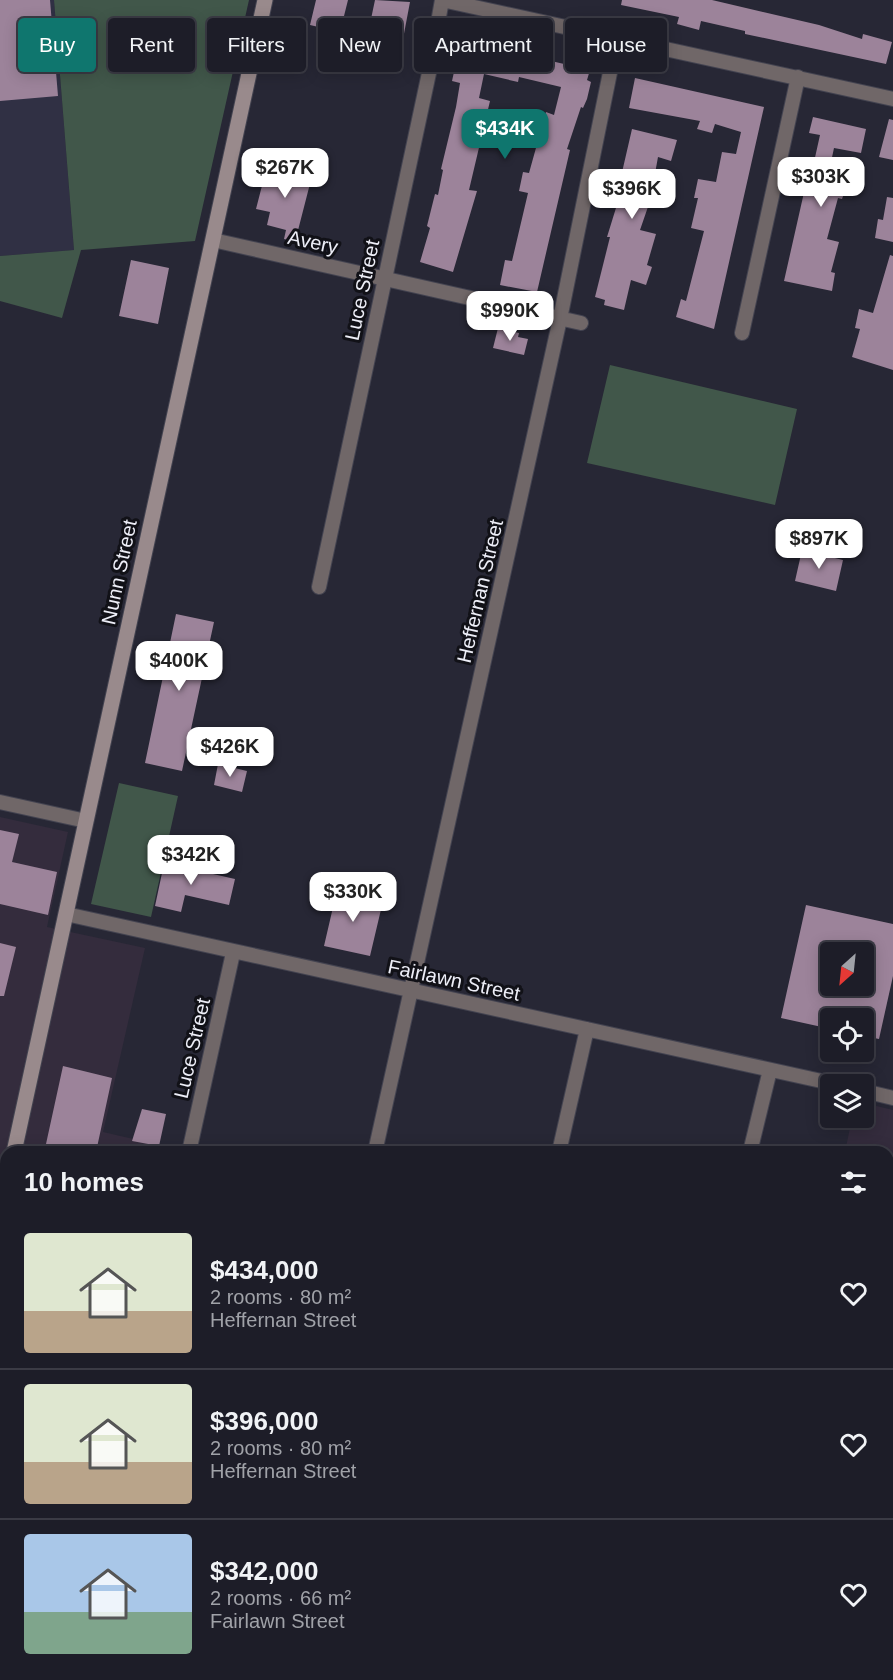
<!DOCTYPE html>
<meta charset="utf-8">
<style>
:root{--surface:#1d1d28;--page:#252630;--text:#f1f3f6;--muted:#a0a2a8;--line:#3b3b45;--accent:#0f766e}
body{margin:0;font-family:Helvetica,sans-serif;background:var(--page);color:var(--text);height:100vh;display:flex;flex-direction:column;font-size:22px;white-space:nowrap}
*{box-sizing:border-box;margin:0}
p{font-size:20px;color:var(--muted)}
.icon{flex:none;width:33px;height:33px;fill:none;stroke:currentColor;stroke-width:2;stroke-linecap:round;stroke-linejoin:round}
.map{position:relative;flex:1;overflow:hidden}
.drawer{position:absolute;left:0px;top:1146px;width:894px;height:534px;display:flex;flex-direction:column;background:var(--surface);border-radius:18px 18px 0 0;box-shadow:0 3px 15px #0003,0 0 0 2px var(--line)}
.drawer>*{flex:none}
.guide{position:absolute;left:18px;top:18px;width:858px;height:54px;display:flex;gap:12px}
.needle{width:39px;rotate:207deg}
.tools{position:absolute;left:820px;top:942px;display:grid;gap:12px}
.tools a{display:grid;place-items:center;width:54px;height:54px;border-radius:6px;background:var(--surface);box-shadow:0 3px 15px #0003,0 0 0 2px var(--line);font-size:30px}
.price{position:absolute;translate:-50% -51px;padding:0 14px;border-radius:12px;background:#fff;color:#222;font-size:20px;line-height:39px;filter:drop-shadow(0 2px 3px #0008)}
.price::after{content:'';position:absolute;left:50%;top:36px;width:18px;height:14px;margin-left:-9px;background:inherit;clip-path:polygon(0 0,100% 0,50% 100%)}
.price.selected{background:var(--accent);color:#fff}
ul{padding:0;list-style:none}
li{display:flex;align-items:center;gap:18px;height:150px;padding:0 24px}
li+li{border-top:2px solid var(--line)}
li span{display:grid;place-items:center;flex:none;width:168px;height:120px;border-radius:6px;color:#555}
li>.icon{margin-inline-start:auto}
span .icon{width:72px;height:72px;fill:#fffc;stroke-width:1}
li b{font-size:26px}
h2{display:flex;justify-content:space-between;align-items:center;height:72px;padding:0 24px;font-size:26px}
.pill{padding:0 21px;border-radius:6px;background:var(--surface);box-shadow:0 3px 15px #0003,0 0 0 2px var(--line);font-size:21px;line-height:54px}
.pill.selected{background:var(--accent);color:#fff}
.map>svg:first-child{display:block}
</style>
<div class="map">
<svg width="893" height="1680" viewBox="0 0 893 1680">
<rect width="100%" height="100%" fill="#272735"/>
<!-- built -->
<path fill="#303044" d="M 0,0 L 54,0 L 74,250 L 0,256 Z"/>
<!-- industrial -->
<path fill="#342c3d" d="M 0,817 L 68,832 L 47,927 L 145,948 L 103,1132 L 177,1149 L 177,1152 L 6,1152 L 6,1610 L 0,1609 Z
M 864,1103 L 893,1110 L 893,1400 L 888,1421 L 888,1152 L 845,1152 L 852,1118 L 864,1118 Z
M 0,1640 L 6,1641 L 6,1674 L 153,1674 L 180,1680 L 0,1680 Z
M 301,1674 L 828,1674 L 826,1680 L 329,1680 Z"/>
<!-- green -->
<path fill="#41574a" d="M 54,0 L 249,0 L 195,241 L 81,250 L 62,318 L 0,301 L 0,256 L 74,250 Z
M 610,365 L 797,409 L 775,505 L 587,463 Z
M 119,783 L 178,796 L 151,917 L 91,904 Z"/>
<!-- forest -->
<path fill="#395746" d="M 893,1541 L 893,1680 L 862,1680 L 864,1674 L 888,1674 L 888,1563 Z"/>
<!-- building -->
<path fill="#9c839a" fill-rule="evenodd" d="M 0,0 L 50,0 L 58,96 L 0,101 Z
M 316,0 L 348,0 L 340,32 L 310,25 Z
M 375,0 L 410,2 L 403,39 L 399,52 L 394,51 L 388,67 L 364,59 L 377,21 L 371,19 Z
M 622,0 L 712,0 L 819,25 L 862,39 L 863,34 L 892,42 L 886,64 L 745,34 L 745,31 L 701,21 L 699,30 L 677,24 L 679,17 L 621,5 Z
M 461,40 L 590,70 L 587,80 L 591,82 L 587,99 L 583,108 L 581,107 L 567,149 L 570,150 L 537,292 L 500,285 L 505,260 L 512,261 L 528,193 L 519,191 L 523,172 L 529,173 L 546,112 L 554,115 L 561,87 L 519,77 L 518,82 L 484,74 L 479,98 L 490,101 L 469,190 L 477,191 L 453,272 L 420,262 L 430,228 L 427,226 L 435,194 L 438,195 L 443,170 L 441,169 L 456,107 L 460,83 L 452,81 Z
M 635,78 L 764,107 L 714,329 L 676,317 L 681,299 L 686,301 L 704,231 L 691,228 L 698,198 L 694,198 L 698,179 L 716,182 L 722,152 L 736,154 L 741,132 L 715,124 L 712,133 L 697,129 L 700,121 L 629,108 Z
M 813,117 L 866,129 L 861,153 L 834,148 L 828,176 L 848,182 L 842,199 L 838,198 L 827,239 L 839,242 L 831,272 L 835,273 L 832,291 L 784,281 L 805,188 L 803,187 L 808,170 L 812,171 L 820,135 L 809,133 Z
M 889,119 L 893,120 L 893,160 L 879,157 Z
M 632,129 L 677,140 L 671,161 L 658,157 L 650,201 L 640,230 L 656,234 L 647,265 L 652,267 L 646,285 L 631,280 L 624,310 L 604,305 L 605,300 L 595,297 L 610,237 L 607,237 L 624,182 L 620,181 Z
M 281,164 L 313,172 L 295,242 L 284,239 L 286,230 L 267,225 L 270,212 L 256,209 L 265,174 L 277,178 Z
M 887,197 L 893,198 L 893,242 L 875,238 L 878,219 L 883,220 Z
M 890,255 L 893,256 L 893,370 L 852,357 L 860,329 L 855,328 L 859,309 L 873,313 Z
M 131,260 L 169,268 L 158,324 L 119,316 Z
M 498,328 L 519,333 L 518,337 L 528,339 L 524,355 L 493,348 Z
M 802,550 L 843,560 L 836,591 L 795,581 Z
M 176,614 L 214,622 L 182,771 L 145,763 Z
M 218,764 L 247,771 L 242,792 L 214,785 Z
M 0,830 L 19,834 L 12,862 L 57,872 L 48,915 L 0,904 Z
M 165,859 L 191,865 L 191,869 L 235,879 L 229,905 L 185,895 L 181,912 L 155,906 Z
M 337,890 L 383,901 L 370,956 L 324,946 Z
M 806,905 L 893,924 L 893,976 L 879,1039 L 864,1036 L 864,1018 L 831,1018 L 831,1029 L 781,1018 ZM 831,952 L 864,952 L 864,986 L 831,986 Z
M 0,943 L 16,947 L 4,996 L 0,996 Z
M 63,1066 L 112,1078 L 96,1152 L 76,1152 L 46,1144 Z
M 142,1109 L 166,1114 L 159,1146 L 132,1141 Z"/>
<g fill="none" stroke-linecap="round" stroke-linejoin="round">
<!-- street casing -->
<g stroke="#434350" stroke-width="16">
<path id="street" d="M 213,240 L 581,323
M 742,333 L 798,77
M 319,587 L 429,73 L 442,0 L 893,99
M 0,802 L 86,821
M 66,914 L 835,1084
M 864,1091 L 893,1098
M 189,1152 L 233,953
M 375,1152 L 560,319 L 617,38
M 559,1152 L 587,1029
M 750,1152 L 770,1070
M 0,1263 L 6,1264
M 888,1453 L 893,1454
M 888,1488 L 893,1466
M 140,1680 L 143,1674
M 260,1680 L 261,1674
M 445,1680 L 446,1674
M 634,1680 L 636,1674
M 844,1680 L 846,1674"/>
</g>
<!-- secondary casing -->
<g stroke="#434350" stroke-width="17">
<path id="secondary" d="M 14,1152 L 265,0
M 0,1215 L 6,1187
M 0,1628 L 6,1630
M 212,1674 L 242,1680"/>
</g>
<!-- street -->
<use href="#street" stroke="#706768" stroke-width="14"/>
<!-- secondary -->
<use href="#secondary" stroke="#998a8c" stroke-width="15"/>
</g>
<g text-anchor="middle" dominant-baseline="central" stroke-width="6" stroke-linejoin="round" paint-order="stroke">
<!-- street labels -->
<g font-size="20" fill="#edeef7" stroke="#111117">
<text transform="translate(313 242) rotate(12)">Avery</text>
<text transform="translate(362 290) rotate(-78)">Luce Street</text>
<text transform="translate(119 572) rotate(-78)">Nunn Street</text>
<text transform="translate(480 591) rotate(-77)">Heffernan Street</text>
<text transform="translate(454 980) rotate(12)">Fairlawn Street</text>
<text transform="translate(192 1048) rotate(-77)">Luce Street</text>
</g>
</g>
</svg>
<div class="tools">
<a><svg class="needle" viewBox="-14 -14 28 28"><path d="M0-13l5 13h-10z" fill="#e53935"/><path d="M0 13l5-13h-10z" fill="#a0a2a8"/></svg></a>
<a><svg class="icon" aria-label="locate" viewBox="0 0 24 24"><circle cx="12" cy="12" r="6"/><path d="M12 2v4M12 18v4M2 12h4M18 12h4"/></svg></a>
<a><svg class="icon" aria-label="layers" viewBox="0 0 24 24"><path d="M12 4l9 5-9 5-9-5zM3 14l9 5 9-5"/></svg></a>
</div>
<b class="price selected" style="left:505px;top:160px">$434K</b>
<b class="price" style="left:285px;top:199px">$267K</b>
<b class="price" style="left:821px;top:208px">$303K</b>
<b class="price" style="left:632px;top:220px">$396K</b>
<b class="price" style="left:510px;top:342px">$990K</b>
<b class="price" style="left:819px;top:570px">$897K</b>
<b class="price" style="left:179px;top:692px">$400K</b>
<b class="price" style="left:230px;top:778px">$426K</b>
<b class="price" style="left:191px;top:886px">$342K</b>
<b class="price" style="left:353px;top:923px">$330K</b>
<div class="guide">
<a class="pill selected">Buy</a>
<a class="pill">Rent</a>
<a class="pill">Filters</a>
<a class="pill">New</a>
<a class="pill">Apartment</a>
<a class="pill">House</a>
</div>
<section class="drawer">
<h2>10 homes<svg class="icon" aria-label="filters" viewBox="0 0 24 24"><path d="M4 7h16M4 17h16"/><circle cx="9" cy="7" r="2"/><circle cx="15" cy="17" r="2"/></svg></h2>
<ul>
<li><span style="background:linear-gradient(#dfe7d0 65%,#b9a48a 0)"><svg class="icon" aria-label="home" viewBox="0 0 24 24"><path d="M3 11l9-7 9 7M6 9v11h12V9"/></svg></span><div><b>$434,000</b><p>2 rooms · 80 m²</p><p>Heffernan Street</p></div><svg class="icon" aria-label="heart" viewBox="0 0 24 24"><path d="M12 20l-8-8c-3-5 5-10 8-4 3-6 11-1 8 4z"/></svg></li>
<li><span style="background:linear-gradient(#dfe7d0 65%,#b9a48a 0)"><svg class="icon" aria-label="home" viewBox="0 0 24 24"><path d="M3 11l9-7 9 7M6 9v11h12V9"/></svg></span><div><b>$396,000</b><p>2 rooms · 80 m²</p><p>Heffernan Street</p></div><svg class="icon" aria-label="heart" viewBox="0 0 24 24"><path d="M12 20l-8-8c-3-5 5-10 8-4 3-6 11-1 8 4z"/></svg></li>
<li><span style="background:linear-gradient(#a9c7e8 65%,#7fa58c 0)"><svg class="icon" aria-label="home" viewBox="0 0 24 24"><path d="M3 11l9-7 9 7M6 9v11h12V9"/></svg></span><div><b>$342,000</b><p>2 rooms · 66 m²</p><p>Fairlawn Street</p></div><svg class="icon" aria-label="heart" viewBox="0 0 24 24"><path d="M12 20l-8-8c-3-5 5-10 8-4 3-6 11-1 8 4z"/></svg></li>
</ul>
</section>
</div>
